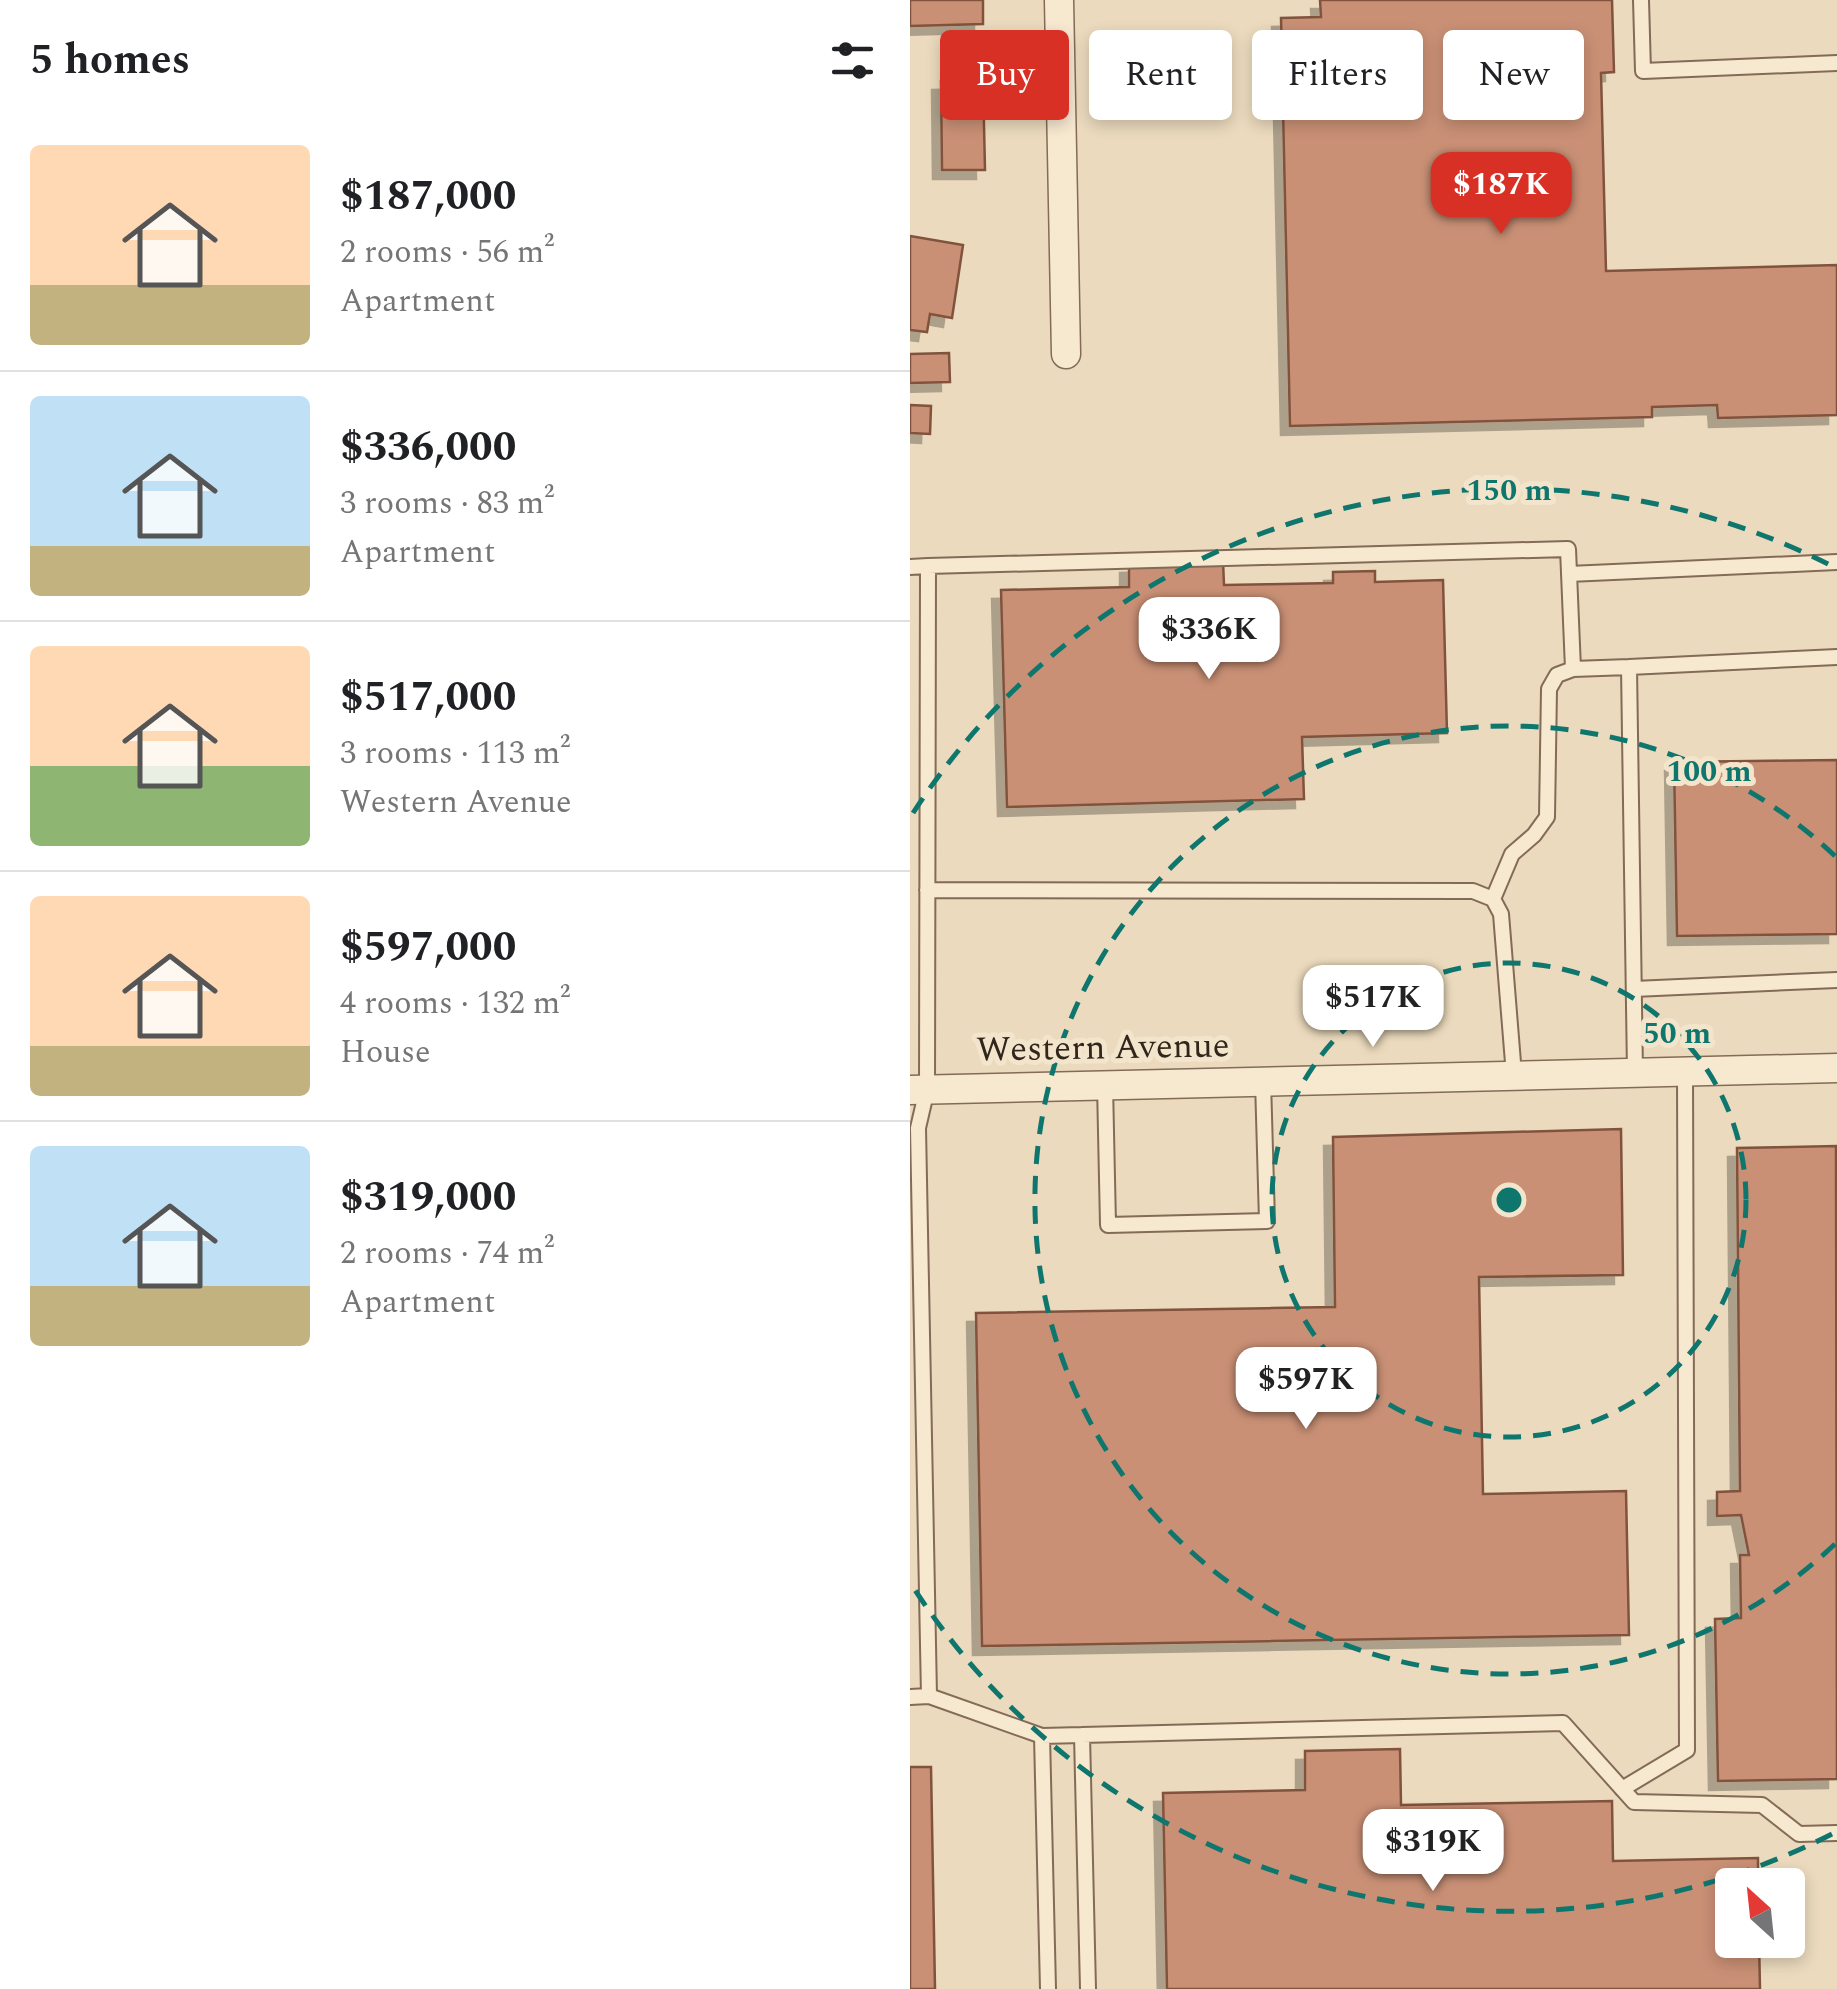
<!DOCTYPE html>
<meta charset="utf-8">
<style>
:root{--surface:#fff;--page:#f2f2f2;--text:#202124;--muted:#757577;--line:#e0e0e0;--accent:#d93025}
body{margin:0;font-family:Spectral,serif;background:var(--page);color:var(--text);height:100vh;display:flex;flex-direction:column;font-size:38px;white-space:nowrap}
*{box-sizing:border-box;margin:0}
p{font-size:32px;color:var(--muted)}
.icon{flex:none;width:55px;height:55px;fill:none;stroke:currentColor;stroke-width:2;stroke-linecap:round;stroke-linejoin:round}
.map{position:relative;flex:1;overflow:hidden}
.details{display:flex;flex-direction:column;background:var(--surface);width:910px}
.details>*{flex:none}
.guide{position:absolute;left:30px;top:30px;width:745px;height:90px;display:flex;gap:20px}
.needle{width:65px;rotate:333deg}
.buttons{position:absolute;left:805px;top:1868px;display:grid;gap:20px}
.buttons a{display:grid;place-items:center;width:90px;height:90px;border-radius:10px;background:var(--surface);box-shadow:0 5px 15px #0003;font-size:50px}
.price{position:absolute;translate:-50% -85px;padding:0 22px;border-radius:20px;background:#fff;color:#222;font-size:32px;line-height:65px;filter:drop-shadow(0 2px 5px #0008)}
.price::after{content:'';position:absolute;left:50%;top:60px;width:30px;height:22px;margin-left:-15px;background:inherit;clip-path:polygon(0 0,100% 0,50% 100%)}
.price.on{background:var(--accent);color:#fff}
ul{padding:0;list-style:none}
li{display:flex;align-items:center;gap:30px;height:250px;padding:0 30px}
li+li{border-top:2px solid var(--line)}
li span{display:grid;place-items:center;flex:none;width:280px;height:200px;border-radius:10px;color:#555}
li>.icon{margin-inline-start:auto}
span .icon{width:120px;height:120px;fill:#fffc;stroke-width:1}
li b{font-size:42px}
h2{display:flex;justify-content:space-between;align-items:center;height:120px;padding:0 30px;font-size:42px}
.tag{padding:0 35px;border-radius:10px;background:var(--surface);box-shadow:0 5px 15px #0003;font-size:35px;line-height:90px}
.tag.on{background:var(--accent);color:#fff}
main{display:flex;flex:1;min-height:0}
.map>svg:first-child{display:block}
</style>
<main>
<section class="details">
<h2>5 homes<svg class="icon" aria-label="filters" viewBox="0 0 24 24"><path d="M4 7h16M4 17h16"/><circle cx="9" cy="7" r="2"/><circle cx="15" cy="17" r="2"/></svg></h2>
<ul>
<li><span style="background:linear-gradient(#ffd9b3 70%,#c2b280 0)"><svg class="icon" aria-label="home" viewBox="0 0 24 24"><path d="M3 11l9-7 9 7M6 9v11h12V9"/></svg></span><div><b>$187,000</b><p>2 rooms · 56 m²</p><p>Apartment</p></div></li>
<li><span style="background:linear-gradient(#bfe0f5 75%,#c2b280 0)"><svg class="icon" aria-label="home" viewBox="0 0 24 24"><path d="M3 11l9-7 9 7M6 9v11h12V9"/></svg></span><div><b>$336,000</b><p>3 rooms · 83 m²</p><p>Apartment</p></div></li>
<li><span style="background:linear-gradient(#ffd9b3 60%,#8fb573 0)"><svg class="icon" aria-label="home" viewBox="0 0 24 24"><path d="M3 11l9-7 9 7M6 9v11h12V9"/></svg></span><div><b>$517,000</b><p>3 rooms · 113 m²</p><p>Western Avenue</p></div></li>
<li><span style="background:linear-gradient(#ffd9b3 75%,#c2b280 0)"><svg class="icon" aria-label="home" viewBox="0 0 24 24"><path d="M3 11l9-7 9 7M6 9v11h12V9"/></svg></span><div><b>$597,000</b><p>4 rooms · 132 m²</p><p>House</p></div></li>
<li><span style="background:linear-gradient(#bfe0f5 70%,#c2b280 0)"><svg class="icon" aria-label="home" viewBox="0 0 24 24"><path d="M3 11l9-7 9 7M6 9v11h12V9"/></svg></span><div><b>$319,000</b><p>2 rooms · 74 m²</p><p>Apartment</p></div></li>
</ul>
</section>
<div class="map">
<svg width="927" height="1989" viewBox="0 0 927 1989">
<defs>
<filter id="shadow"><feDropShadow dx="-9" dy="9" stdDeviation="0" flood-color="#0004"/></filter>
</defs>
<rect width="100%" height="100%" fill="#ebdabd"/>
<!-- building -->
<path fill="#c99074" stroke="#81533e" stroke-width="2.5" filter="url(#shadow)" d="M 0,0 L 73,0 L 73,24 L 0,26 Z
M 410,0 L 702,0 L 704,72 L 691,73 L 696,271 L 927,265 L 927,415 L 808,418 L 807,405 L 742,407 L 742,417 L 380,426 L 371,18 L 411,17 Z
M 73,80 L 75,170 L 32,170 L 31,81 Z
M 0,236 L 53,245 L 42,318 L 20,314 L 17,332 L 0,330 Z
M 39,353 L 40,382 L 0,383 L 0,354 Z
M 0,405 L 21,406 L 20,434 L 0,433 Z
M 313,561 L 314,585 L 423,583 L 423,572 L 465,571 L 465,582 L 533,580 L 537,733 L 392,737 L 394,799 L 97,807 L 91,590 L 219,587 L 219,564 Z
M 927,760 L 927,934 L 767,936 L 764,762 Z
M 711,1129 L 713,1275 L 569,1277 L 573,1494 L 716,1491 L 719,1635 L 72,1646 L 66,1313 L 425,1307 L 423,1137 Z
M 926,1146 L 927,1779 L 808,1781 L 805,1619 L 831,1618 L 830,1555 L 839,1555 L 831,1515 L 807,1516 L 807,1492 L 830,1491 L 827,1148 Z
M 490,1749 L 491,1805 L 702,1801 L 703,1861 L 848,1858 L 848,1885 L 822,1885 L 822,1940 L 849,1940 L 850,1989 L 257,1989 L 253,1793 L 395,1790 L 395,1751 Z
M 0,1767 L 21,1767 L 25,1989 L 0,1989 Z"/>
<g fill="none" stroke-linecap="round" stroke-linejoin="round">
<!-- service casing -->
<g stroke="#836b57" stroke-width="18">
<path id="service" d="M 731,0 L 733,71 L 927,63
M 18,566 L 658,549 L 663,669 L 719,667 L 725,1072
M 0,567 L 18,566 L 17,1089 L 8,1128 L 19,1696 L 132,1736 L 653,1723 L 724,1802 L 852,1805 L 889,1834 L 927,1833
M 659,574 L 927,562
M 719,667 L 927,657
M 17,890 L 563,891 L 583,899 L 591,914 L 604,1075
M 583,899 L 602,854 L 624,835 L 637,817 L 639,689 L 647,675 L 663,669
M 724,989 L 927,980
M 195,1085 L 198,1225 L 357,1221 L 353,1081
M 0,1697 L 19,1696
M 172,1735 L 178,1989
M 132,1736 L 138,1989
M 712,1789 L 777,1750 L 775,1071"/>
</g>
<!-- minor casing -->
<g stroke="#836b57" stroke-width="31">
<path id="minor" d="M 149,0 L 156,354
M 0,1090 L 927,1068"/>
</g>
<!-- service -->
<use href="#service" stroke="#f7e8d0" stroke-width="14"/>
<!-- minor -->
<use href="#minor" stroke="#f7e8d0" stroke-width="28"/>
</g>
<!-- distance rings -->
<g fill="none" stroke="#0f766e" stroke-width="5" stroke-dasharray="18 12">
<circle cx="599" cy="1200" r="237"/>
<path d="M925 1544A474 474 0 1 1 925 856"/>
<path d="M922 1834A711 711 0 0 1 3 1587M3 813A711 711 0 0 1 922 566"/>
</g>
<g text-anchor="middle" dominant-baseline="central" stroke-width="10" stroke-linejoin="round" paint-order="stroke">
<!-- street labels -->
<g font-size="35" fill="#32251b" stroke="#f3e5cc">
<text transform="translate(193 1048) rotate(-1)">Western Avenue</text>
</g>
</g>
<circle cx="599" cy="1200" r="15" fill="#0f766e" stroke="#f3e5cc" stroke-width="5"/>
<g font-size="30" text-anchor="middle" font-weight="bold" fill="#0f766e" stroke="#f3e5cc" stroke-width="10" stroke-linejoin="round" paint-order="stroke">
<text x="599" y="500">150 m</text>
<text x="799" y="781">100 m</text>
<text x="767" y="1043">50 m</text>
</g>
</svg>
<div class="buttons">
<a><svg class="needle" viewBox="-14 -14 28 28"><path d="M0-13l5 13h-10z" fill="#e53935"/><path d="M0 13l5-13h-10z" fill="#757577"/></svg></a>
</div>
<b class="price on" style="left:591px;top:237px">$187K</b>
<b class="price" style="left:299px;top:682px">$336K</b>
<b class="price" style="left:463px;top:1050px">$517K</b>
<b class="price" style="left:396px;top:1432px">$597K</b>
<b class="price" style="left:523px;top:1894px">$319K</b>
<div class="guide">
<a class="tag on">Buy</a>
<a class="tag">Rent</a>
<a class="tag">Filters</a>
<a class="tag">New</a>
</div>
</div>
</main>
